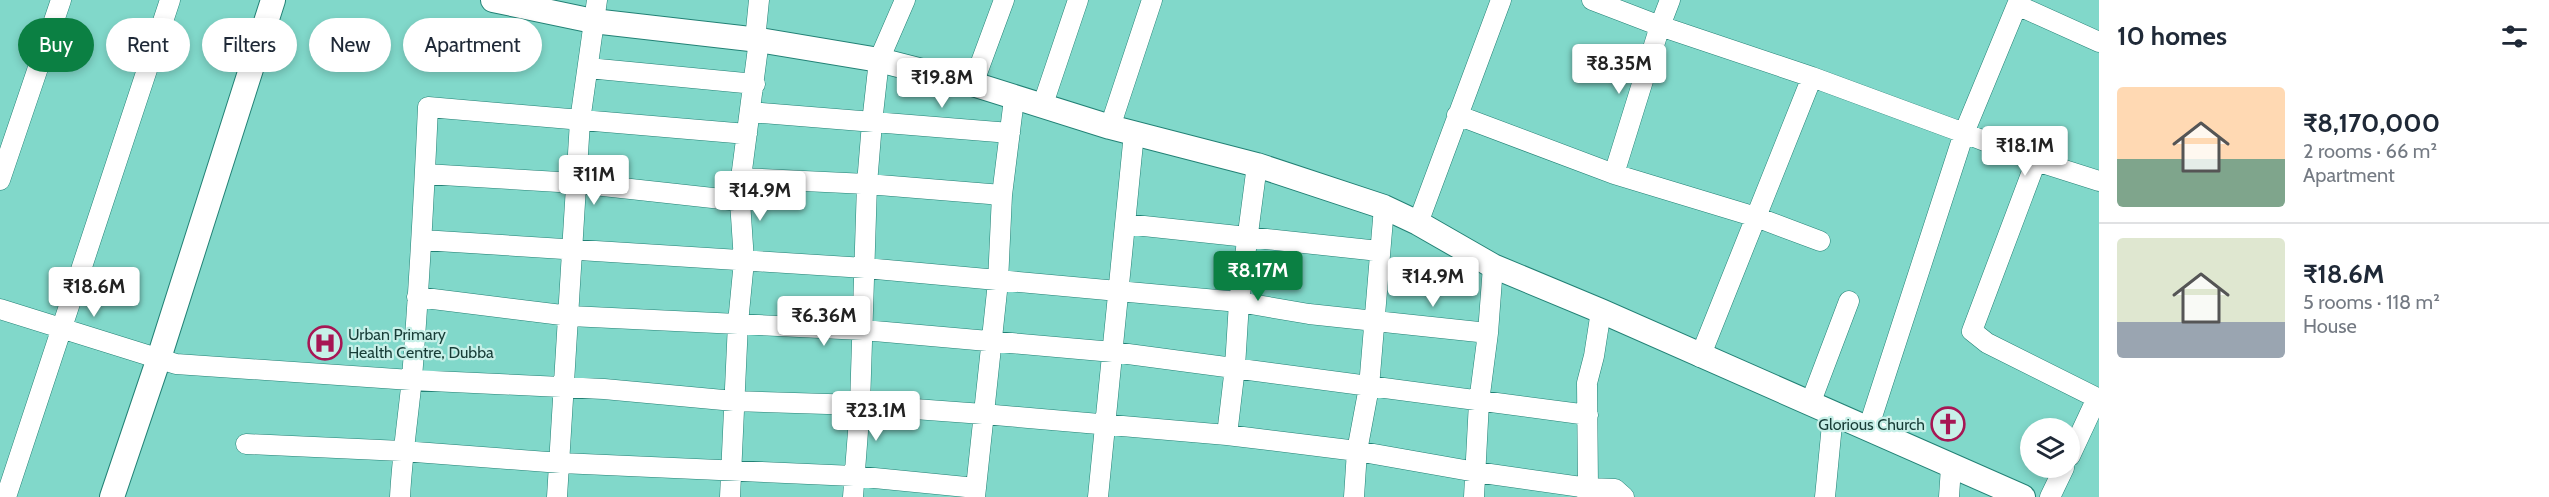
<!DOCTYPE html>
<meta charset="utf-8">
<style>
:root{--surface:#fff;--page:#f6f6f7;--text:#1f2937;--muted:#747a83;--line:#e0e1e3;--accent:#0b8043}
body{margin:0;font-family:Cabin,sans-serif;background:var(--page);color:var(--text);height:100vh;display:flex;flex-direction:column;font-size:22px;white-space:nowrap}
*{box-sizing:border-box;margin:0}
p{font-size:20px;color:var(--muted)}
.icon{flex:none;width:33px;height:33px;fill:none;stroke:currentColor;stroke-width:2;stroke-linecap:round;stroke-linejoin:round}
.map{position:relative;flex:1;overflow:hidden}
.panel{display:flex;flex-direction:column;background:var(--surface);width:450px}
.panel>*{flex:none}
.hud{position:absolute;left:18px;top:18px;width:570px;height:54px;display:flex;gap:12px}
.fabs{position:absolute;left:2020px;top:418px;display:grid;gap:12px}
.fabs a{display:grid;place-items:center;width:60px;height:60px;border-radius:50%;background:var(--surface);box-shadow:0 3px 9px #0003;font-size:30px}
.price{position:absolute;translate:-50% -51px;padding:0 14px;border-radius:6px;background:#fff;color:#222;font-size:20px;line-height:39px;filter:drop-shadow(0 2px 3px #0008)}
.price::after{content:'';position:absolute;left:50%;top:36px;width:18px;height:14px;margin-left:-9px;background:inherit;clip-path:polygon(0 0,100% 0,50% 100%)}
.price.selected{background:var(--accent);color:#fff}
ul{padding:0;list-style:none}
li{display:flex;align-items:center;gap:18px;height:150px;padding:0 18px}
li+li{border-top:2px solid var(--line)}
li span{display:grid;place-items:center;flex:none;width:168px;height:120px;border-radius:6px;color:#555}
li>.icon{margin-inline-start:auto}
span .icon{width:72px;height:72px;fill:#fffc;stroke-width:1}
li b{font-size:26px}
h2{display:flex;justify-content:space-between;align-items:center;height:72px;padding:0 18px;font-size:26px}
.pill{padding:0 21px;border-radius:27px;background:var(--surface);box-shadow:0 3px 9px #0003;font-size:21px;line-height:54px}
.pill.selected{background:var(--accent);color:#fff}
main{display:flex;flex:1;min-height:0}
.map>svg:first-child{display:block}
</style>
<main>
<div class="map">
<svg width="2099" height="497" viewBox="0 0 2099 497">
<rect width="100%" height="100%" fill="#81d8ca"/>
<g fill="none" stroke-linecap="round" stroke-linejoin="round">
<!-- minor casing -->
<g stroke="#228175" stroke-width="21">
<path id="minor" d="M 1592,0 L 1660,26 L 1614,174
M 1670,0 L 1660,26 L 1812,77
M 755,40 L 759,0
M 2099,42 L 2017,5 L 1964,133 L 2036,161 L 2099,181
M 588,68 L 755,84
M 973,84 L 1004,0
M 1042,107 L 1078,0
M 750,112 L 1010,133
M 1457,115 L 1614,174 L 1756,217 L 1820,241
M 1110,127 L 1152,0
M 2036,161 L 1972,331 L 1987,343 L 2097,398 L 2070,456
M 425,174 L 576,183 L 740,201
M 741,178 L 867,184 L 1002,195
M 0,180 L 61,0
M 1418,223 L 1501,0
M 1125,224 L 1379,251
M 422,240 L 865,268 L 1239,302 L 1309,314 L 1488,333
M 417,297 L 570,316 L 863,330 L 1113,352 L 1588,415
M 0,309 L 176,364 L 411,380 L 604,389 L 734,401 L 860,405 L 983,414 L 1227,435 L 1357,451 L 1476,472 L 1588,488 L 1587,383 L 1594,356 L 1601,311
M 1700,357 L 1812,77 L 1964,133 L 1868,429
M 1810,404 L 1849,301
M 1227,435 L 1235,367 L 1239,302 L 1257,165
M 246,444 L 402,451 L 561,463 L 854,476 L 976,488
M 6,497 L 170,0
M 400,497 C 402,457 408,418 412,378 C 419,288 424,197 428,107 L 747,134
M 557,497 L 580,121 L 597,0
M 730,497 L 738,323 L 744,261 L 740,201 L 741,178 L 759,40
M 853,497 L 860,405 L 867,184 L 872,123 L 879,60 L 905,0
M 975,497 L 998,282 L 1002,195 L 1014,99
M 1098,497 L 1134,133
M 1354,497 L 1357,451 L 1369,387 L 1384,207
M 1474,497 L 1479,402 L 1488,333 L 1493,266
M 1587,497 L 1588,488 L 1615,489 L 1624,497
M 1825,497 L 1833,414
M 1949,497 L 1951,467
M 2050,497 L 2064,468"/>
</g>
<!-- major casing -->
<g stroke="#228175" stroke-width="26">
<path id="major" d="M 493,0 L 593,21 L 759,40 L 879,60 L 973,84 L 1110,127 L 1257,165 L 1384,207 L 1418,223 L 1493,266 L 1601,311 L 2023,497
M 112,497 L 159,358 L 273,0"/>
</g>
<!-- minor -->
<use href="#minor" stroke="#fff" stroke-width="20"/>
<!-- major -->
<use href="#major" stroke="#fff" stroke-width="24"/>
</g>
<!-- icons -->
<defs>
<g id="hospital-ring" transform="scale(1.725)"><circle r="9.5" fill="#c7f0e8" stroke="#a71654" stroke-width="1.5"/><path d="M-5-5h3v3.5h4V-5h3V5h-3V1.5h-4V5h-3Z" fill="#a71654"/></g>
<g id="church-ring" transform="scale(1.725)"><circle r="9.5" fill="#c7f0e8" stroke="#a71654" stroke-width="1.5"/><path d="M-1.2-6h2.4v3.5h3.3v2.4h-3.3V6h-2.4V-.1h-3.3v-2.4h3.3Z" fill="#a71654"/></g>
</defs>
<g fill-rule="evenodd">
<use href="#hospital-ring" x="325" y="343"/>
<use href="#church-ring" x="1948" y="424"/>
</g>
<g text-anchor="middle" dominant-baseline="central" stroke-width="4.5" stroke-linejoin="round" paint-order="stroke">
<!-- poi labels -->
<g font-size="16" fill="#183d37" stroke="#c7f0e8" text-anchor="start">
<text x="348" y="334">Urban Primary<tspan x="348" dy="18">Health Centre, Dubba</tspan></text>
<text x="1925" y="424" text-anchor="end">Glorious Church</text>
</g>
</g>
</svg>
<div class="fabs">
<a><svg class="icon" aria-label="layers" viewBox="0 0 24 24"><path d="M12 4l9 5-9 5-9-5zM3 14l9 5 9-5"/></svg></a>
</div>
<b class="price" style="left:1619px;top:95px">₹8.35M</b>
<b class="price" style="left:942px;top:109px">₹19.8M</b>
<b class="price" style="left:2025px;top:177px">₹18.1M</b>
<b class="price" style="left:594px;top:206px">₹11M</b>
<b class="price" style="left:760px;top:222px">₹14.9M</b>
<b class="price selected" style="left:1258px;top:302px">₹8.17M</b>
<b class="price" style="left:1433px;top:308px">₹14.9M</b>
<b class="price" style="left:94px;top:318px">₹18.6M</b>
<b class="price" style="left:824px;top:347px">₹6.36M</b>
<b class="price" style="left:876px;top:442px">₹23.1M</b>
<div class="hud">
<a class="pill selected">Buy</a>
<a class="pill">Rent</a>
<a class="pill">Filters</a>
<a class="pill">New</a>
<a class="pill">Apartment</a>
</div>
</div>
<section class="panel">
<h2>10 homes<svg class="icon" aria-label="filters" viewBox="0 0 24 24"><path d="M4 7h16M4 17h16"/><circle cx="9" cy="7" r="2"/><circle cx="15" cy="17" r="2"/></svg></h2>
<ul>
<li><span style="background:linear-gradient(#ffd9b3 60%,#7fa58c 0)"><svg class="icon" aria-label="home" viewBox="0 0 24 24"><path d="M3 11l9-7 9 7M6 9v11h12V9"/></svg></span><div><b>₹8,170,000</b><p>2 rooms · 66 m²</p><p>Apartment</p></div></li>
<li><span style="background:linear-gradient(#dfe7d0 70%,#9aa5b1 0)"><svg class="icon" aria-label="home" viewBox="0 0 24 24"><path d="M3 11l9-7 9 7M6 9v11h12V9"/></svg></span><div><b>₹18.6M</b><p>5 rooms · 118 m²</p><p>House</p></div></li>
</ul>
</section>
</main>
